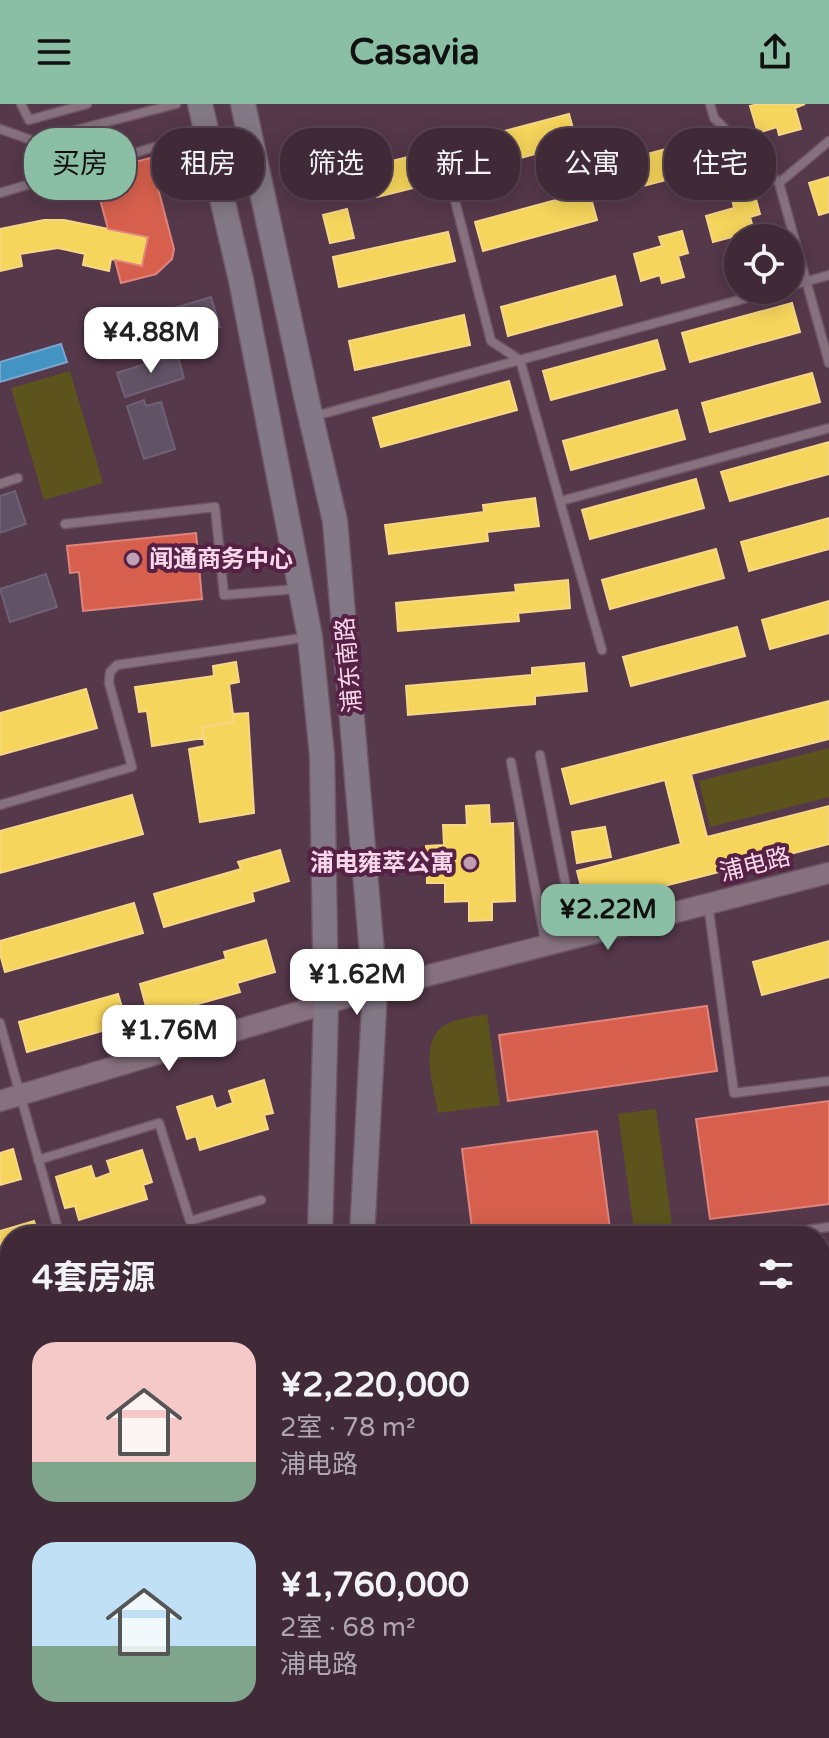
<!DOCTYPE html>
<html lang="zh">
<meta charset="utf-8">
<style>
:root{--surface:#402a38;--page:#473240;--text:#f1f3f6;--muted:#aea7ae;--line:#594653;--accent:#8abfa5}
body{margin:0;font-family:"Varela Round","Noto Sans SC",sans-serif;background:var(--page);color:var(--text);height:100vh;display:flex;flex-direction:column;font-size:30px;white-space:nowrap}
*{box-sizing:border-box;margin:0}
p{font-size:26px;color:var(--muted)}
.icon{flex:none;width:44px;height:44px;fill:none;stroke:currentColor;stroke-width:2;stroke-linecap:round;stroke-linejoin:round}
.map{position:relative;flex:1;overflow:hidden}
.details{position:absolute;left:0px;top:1122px;width:830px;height:512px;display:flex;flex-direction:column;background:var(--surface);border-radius:32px 32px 0 0;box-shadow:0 4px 20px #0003,0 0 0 2px var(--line)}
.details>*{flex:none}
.guide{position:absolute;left:24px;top:24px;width:782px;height:72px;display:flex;gap:16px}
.tools{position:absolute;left:724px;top:120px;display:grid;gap:16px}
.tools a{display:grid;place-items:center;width:80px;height:80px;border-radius:50%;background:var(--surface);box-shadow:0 4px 20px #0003,0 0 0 2px var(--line);font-size:40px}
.price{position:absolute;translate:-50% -68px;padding:0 18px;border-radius:16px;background:#fff;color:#222;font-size:26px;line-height:52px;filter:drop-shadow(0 2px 4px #0008)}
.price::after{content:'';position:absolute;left:50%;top:48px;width:24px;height:18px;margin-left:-12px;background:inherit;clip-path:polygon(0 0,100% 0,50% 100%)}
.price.current{background:var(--accent);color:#111}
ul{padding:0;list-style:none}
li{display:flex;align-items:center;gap:24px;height:200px;padding:0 32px}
li span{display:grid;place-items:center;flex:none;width:224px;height:160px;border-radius:24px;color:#555}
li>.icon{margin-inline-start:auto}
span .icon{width:96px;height:96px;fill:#fffc;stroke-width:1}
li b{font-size:34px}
h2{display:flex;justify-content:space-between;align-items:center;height:96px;padding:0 32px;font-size:34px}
.tag{padding:0 28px;border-radius:32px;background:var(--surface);box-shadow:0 4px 20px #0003,0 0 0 2px var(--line);font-size:28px;line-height:72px}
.tag.current{background:var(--accent);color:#111}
header{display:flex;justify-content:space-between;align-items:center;height:104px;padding:0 32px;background:var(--accent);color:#111;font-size:36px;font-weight:800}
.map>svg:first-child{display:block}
</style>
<header><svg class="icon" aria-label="menu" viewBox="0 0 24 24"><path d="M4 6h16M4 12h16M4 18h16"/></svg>Casavia<svg class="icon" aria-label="share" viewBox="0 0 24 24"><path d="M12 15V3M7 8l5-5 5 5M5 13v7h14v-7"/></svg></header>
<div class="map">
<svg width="829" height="1634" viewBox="0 0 829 1634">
<rect width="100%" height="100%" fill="#55384a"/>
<!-- green -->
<path fill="#5d531d" d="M 70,267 L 103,379 L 44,396 L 11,284 Z
M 829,644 L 829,693 L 710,723 L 699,677 Z
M 487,910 L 500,1001 L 438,1009 C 434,981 416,934 449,919 C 460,914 475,913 487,910 Z
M 656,1005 L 673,1127 L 635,1132 L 618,1010 Z"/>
<!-- homes -->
<path fill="#f6d55c" stroke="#f7d687" stroke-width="2" d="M 758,0 L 805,0 L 795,4 L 801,25 L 779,31 L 777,23 L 758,29 L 750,2 Z
M 569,10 L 577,39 L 463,69 L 455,40 Z
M 708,34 L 716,63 L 616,89 L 609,60 Z
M 429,48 L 437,78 L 377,93 L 374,81 L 317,95 L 310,68 L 369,54 L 371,62 Z
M 829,73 L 829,108 L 819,111 L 809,79 Z
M 589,87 L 597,116 L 483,147 L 475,118 Z
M 754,88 L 760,110 L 750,113 L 756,134 L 738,134 L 738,140 L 734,141 L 732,133 L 713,138 L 706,112 L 734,104 L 732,95 Z
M 347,105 L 354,134 L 330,139 L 323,111 Z
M 44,116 L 64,116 L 148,133 L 142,162 L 111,155 L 109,167 L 83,161 L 85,150 L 58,144 L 20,150 L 22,162 L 0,167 L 0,125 Z
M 682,127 L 688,149 L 678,152 L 684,173 L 662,179 L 660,171 L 641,177 L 634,150 L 662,142 L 659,133 Z
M 448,128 L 455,157 L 339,183 L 333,153 Z
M 615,172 L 622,201 L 508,232 L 501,203 Z
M 792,199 L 800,228 L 690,258 L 682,229 Z
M 464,211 L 470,241 L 355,266 L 349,237 Z
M 657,236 L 665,265 L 551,296 L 543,267 Z
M 812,269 L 820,298 L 710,328 L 702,299 Z
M 509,277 L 517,306 L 381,343 L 373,314 Z
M 677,306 L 685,335 L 571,366 L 563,337 Z
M 829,338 L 829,370 L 730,397 L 721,368 Z
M 696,375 L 704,404 L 590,435 L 582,406 Z
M 535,394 L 539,422 L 487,428 L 488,437 L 389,450 L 385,421 L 484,408 L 483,401 Z
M 829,414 L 829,445 L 749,467 L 741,438 Z
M 716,445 L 724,474 L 610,505 L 602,476 Z
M 568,476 L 570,504 L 518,509 L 519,517 L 398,527 L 396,499 L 516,488 L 515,481 Z
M 829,497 L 829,529 L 770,545 L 762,516 Z
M 737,523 L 745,552 L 631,582 L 623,553 Z
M 236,558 L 239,578 L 229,580 L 234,618 L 202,623 L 204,634 L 152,642 L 147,607 L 139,608 L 135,583 L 214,572 L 213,562 Z
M 584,559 L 587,587 L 535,592 L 535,600 L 408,611 L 406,582 L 532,571 L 532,564 Z
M 86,585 L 97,624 L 0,651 L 0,609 Z
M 829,597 L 829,635 L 691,670 L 707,733 L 829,702 L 829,740 L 586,802 L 577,767 L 681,740 L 665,676 L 571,700 L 562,665 Z
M 248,609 L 254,709 L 200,718 L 189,645 L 205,642 L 202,623 L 234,618 L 233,610 Z
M 132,691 L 143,730 L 0,769 L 0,727 Z
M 489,701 L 490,720 L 513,719 L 515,797 L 492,798 L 492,816 L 469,817 L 469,797 L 445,798 L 445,779 L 427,779 L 426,742 L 444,741 L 443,721 L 467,721 L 466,702 Z
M 605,723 L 611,753 L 577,759 L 572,728 Z
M 280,746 L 289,777 L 252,788 L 254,797 L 164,823 L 154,790 L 241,765 L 238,758 Z
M 134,799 L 143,829 L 5,868 L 0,850 L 0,837 Z
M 266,836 L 275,868 L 237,879 L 240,888 L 149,914 L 140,880 L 226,855 L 224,848 Z
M 829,837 L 829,873 L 762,891 L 753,858 Z
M 118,890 L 127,920 L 27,948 L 19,918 Z
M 264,976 L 273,1009 L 264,1011 L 268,1025 L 200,1046 L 196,1032 L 187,1035 L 177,1003 L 212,992 L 216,1005 L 224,1002 L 233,999 L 229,987 Z
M 13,1045 L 21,1075 L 0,1081 L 0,1049 Z
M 142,1046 L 152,1078 L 143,1081 L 147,1095 L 79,1116 L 75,1102 L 65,1104 L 56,1073 L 91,1062 L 95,1075 L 111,1069 L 107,1057 Z
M 34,1117 L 39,1132 L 10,1132 L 10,1157 L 0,1160 L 0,1127 Z
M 117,1122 L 119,1132 L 83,1132 Z
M 829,1159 L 829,1188 L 820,1191 L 820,1162 Z
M 10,1194 L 10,1227 L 0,1230 L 0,1197 Z
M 829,1251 L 829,1283 L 820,1285 L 820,1253 Z
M 10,1268 L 10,1300 L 0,1303 L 0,1271 Z
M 829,1454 L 829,1483 L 820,1486 L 820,1457 Z
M 10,1461 L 10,1496 L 0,1499 L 0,1464 Z
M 10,1543 L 10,1574 L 1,1577 L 0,1546 Z
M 829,1556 L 829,1587 L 820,1590 L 820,1559 Z
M 820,1615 L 829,1615 L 829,1634 L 787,1634 L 787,1624 L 820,1624 Z"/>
<!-- shops -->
<path fill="#d6604d" stroke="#e0847c" stroke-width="2" d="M 150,54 L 174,145 L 172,155 L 156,170 L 121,179 L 115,156 L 142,162 L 148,133 L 108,125 L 93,69 Z
M 196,429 L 202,495 L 83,507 L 79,468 L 70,469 L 67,442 Z
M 707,902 L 717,967 L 508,997 L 499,931 Z
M 829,997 L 829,1100 L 710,1115 L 696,1015 Z
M 597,1027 L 611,1132 L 473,1132 L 462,1045 Z
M 177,1624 L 227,1624 L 226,1634 L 157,1634 Z"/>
<!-- schools -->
<path fill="#4393c3" stroke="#7aa7cf" stroke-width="2" d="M 61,240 L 67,258 L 0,278 L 0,258 Z"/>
<!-- health -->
<path fill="#e7298a" stroke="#ec5da7" stroke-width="2" d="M 0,1340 L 9,1373 L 0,1375 Z
M 10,1389 L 10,1425 L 0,1428 L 0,1392 Z"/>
<!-- building -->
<path fill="#615365" stroke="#6e6175" stroke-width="2" d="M 211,193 L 220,223 L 109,255 L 101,226 Z
M 177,250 L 184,274 L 125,293 L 117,269 Z
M 144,296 L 146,302 L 161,298 L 175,345 L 144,355 L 127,302 Z
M 15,387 L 26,420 L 0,429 L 0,392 Z
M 46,470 L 57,503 L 10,518 L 0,485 Z"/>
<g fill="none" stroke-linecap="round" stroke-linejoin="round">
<!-- service casing -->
<g stroke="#6e5565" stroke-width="11">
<path id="service" d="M 21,0 L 29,16 L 87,0
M 710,0 L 714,14 L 779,79 L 829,259
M 0,25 L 34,37 L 176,0
M 440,38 L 491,237 L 520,256 L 602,546
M 779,79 L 829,37
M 0,89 L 202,29
M 790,182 L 829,171
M 315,312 L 776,186
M 0,380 L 18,374
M 561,397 L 829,324
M 65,420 L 215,403 L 224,491 L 297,485
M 540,651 L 576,833
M 511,658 L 546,841
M 0,701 L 132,663 L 109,579 L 110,568 L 117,561 L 309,533
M 708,800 L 734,989 L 829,977
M 0,919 L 60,1132
M 38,1056 L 159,1019 L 190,1117 L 261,1096
M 763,1132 L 829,1123
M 0,1184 L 10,1181
M 820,1364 L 829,1398
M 820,1436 L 829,1434
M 0,1623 L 10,1620
M 17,1624 L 20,1634
M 770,1624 L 774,1634
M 162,1634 L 163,1624
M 561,1634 C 573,1631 586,1626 598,1626 C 637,1626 678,1634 717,1624"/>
</g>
<!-- minor casing -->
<g stroke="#6e5565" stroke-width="19">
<path id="minor" d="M 820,1511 L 829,1509
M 413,1634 L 447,1624"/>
</g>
<!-- tertiary casing -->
<g stroke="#6e5565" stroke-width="23">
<path id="tertiary" d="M 0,997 L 375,885 L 829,769"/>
</g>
<!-- primary casing -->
<g stroke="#6e5565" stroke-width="27">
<path id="primary" d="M 200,0 L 241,176 L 310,533 L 322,651 L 326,899 L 320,1132
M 243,0 L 308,301 L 335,417 L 375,885 L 362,1132
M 286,1634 L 286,1624
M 333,1634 L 334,1624"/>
</g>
<!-- service -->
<use href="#service" stroke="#87717f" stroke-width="8"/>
<!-- minor -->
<use href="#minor" stroke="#87717f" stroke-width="16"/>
<!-- tertiary -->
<use href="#tertiary" stroke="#87717f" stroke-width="20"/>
<!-- primary -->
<use href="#primary" stroke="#837986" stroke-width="24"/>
</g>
<!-- markers -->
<g fill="#c09fb2" stroke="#552144" stroke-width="3">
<circle cx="133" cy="455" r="8"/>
<circle cx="470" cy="759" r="8"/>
</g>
<g text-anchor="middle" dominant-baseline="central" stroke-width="8" stroke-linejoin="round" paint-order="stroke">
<!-- poi labels -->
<g font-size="24" font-weight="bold" fill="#f9d7ea" stroke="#552144" text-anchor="start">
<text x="149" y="455">闻通商务中心</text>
<text x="454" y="759" text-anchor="end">浦电雍萃公寓</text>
</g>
<!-- street labels -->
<g font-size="24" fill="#f9d7ea" stroke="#552144">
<text transform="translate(349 561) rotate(-95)">浦东南路</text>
<text transform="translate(755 761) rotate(-14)">浦电路</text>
</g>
</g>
</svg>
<div class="tools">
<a><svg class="icon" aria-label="locate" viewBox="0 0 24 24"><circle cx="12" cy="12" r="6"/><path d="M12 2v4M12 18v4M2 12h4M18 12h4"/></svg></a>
</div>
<b class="price" style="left:151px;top:271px">¥4.88M</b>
<b class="price current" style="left:608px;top:848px">¥2.22M</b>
<b class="price" style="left:357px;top:913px">¥1.62M</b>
<b class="price" style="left:169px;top:969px">¥1.76M</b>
<div class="guide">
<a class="tag current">买房</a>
<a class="tag">租房</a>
<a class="tag">筛选</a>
<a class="tag">新上</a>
<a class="tag">公寓</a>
<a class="tag">住宅</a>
</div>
<section class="details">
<h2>4套房源<svg class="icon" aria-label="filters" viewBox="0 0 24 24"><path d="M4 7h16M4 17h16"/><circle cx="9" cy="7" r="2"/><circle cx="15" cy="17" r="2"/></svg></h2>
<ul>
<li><span style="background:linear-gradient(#f6c9c9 75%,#7fa58c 0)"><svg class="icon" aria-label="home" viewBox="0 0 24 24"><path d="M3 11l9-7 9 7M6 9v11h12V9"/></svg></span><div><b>¥2,220,000</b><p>2室 · 78 m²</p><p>浦电路</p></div></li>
<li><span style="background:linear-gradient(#bfe0f5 65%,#7fa58c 0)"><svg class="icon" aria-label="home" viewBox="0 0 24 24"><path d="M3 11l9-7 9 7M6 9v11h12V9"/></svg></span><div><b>¥1,760,000</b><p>2室 · 68 m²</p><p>浦电路</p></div></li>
</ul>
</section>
</div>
